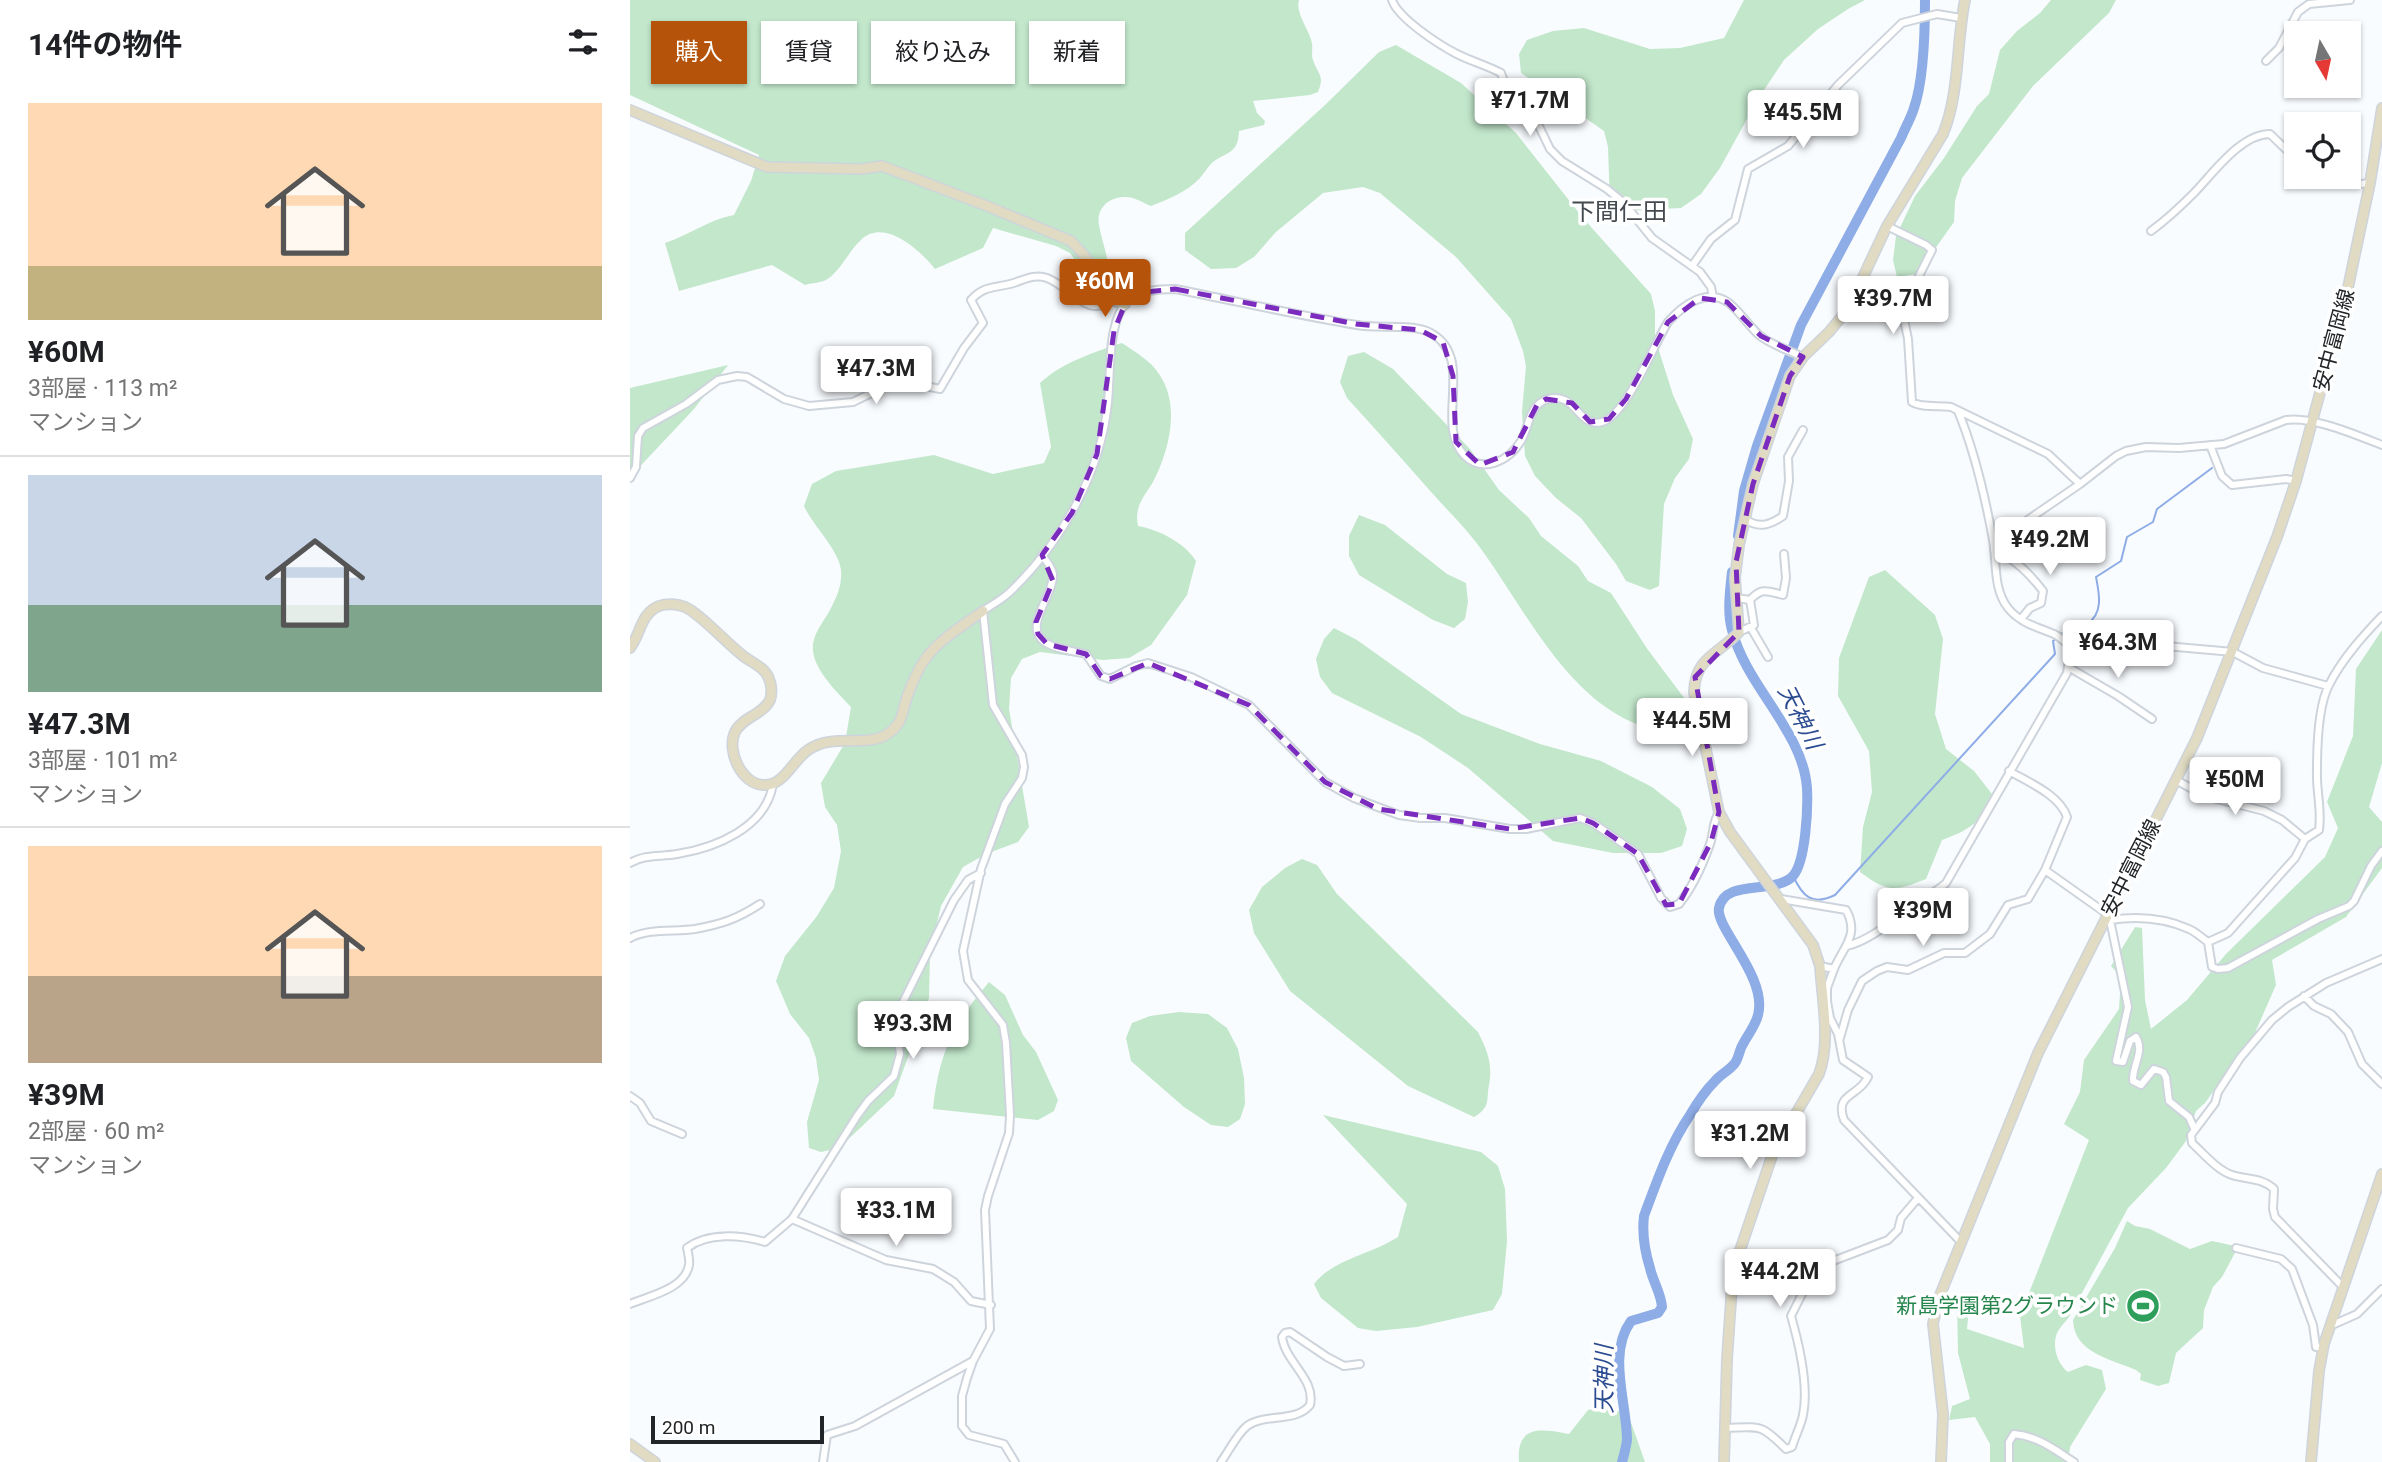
<!DOCTYPE html>
<html lang="ja">
<meta charset="utf-8">
<style>
:root{--surface:#fff;--page:#f2f2f2;--text:#202124;--muted:#757577;--line:#e0e0e0;--accent:#b45309}
body{margin:0;font-family:Roboto,"Noto Sans JP",sans-serif;background:var(--page);color:var(--text);height:100vh;display:flex;flex-direction:column;font-size:26px;white-space:nowrap}
*{box-sizing:border-box;margin:0}
p{font-size:23px;color:var(--muted)}
.icon{flex:none;width:38px;height:38px;fill:none;stroke:currentColor;stroke-width:2;stroke-linecap:round;stroke-linejoin:round}
.map{position:relative;flex:1;overflow:hidden}
.panel{display:flex;flex-direction:column;background:var(--surface);width:630px}
.panel>*{flex:none}
.top-card{position:absolute;left:21px;top:21px;width:665px;height:63px;display:flex;gap:14px}
.needle{width:46px;rotate:171deg}
.buttons{position:absolute;left:1654px;top:21px;display:grid;gap:14px}
.buttons a{display:grid;place-items:center;width:77px;height:77px;border-radius:0px;background:var(--surface);box-shadow:0 2px 5px #0004;font-size:35px}
.scale{position:absolute;left:21px;bottom:18px;width:173px;box-sizing:border-box;padding-left:7px;border:4px solid #222527;border-top:0;font-size:19px;line-height:24px;white-space:nowrap;color:#222527;-webkit-text-stroke:5px #fff;paint-order:stroke}
.price{position:absolute;translate:-50% -60px;padding:0 16px;border-radius:7px;background:#fff;color:#222;font-size:23px;line-height:46px;filter:drop-shadow(0 2px 4px #0008)}
.price::after{content:'';position:absolute;left:50%;top:42px;width:21px;height:16px;margin-left:-10px;background:inherit;clip-path:polygon(0 0,100% 0,50% 100%)}
.price.selected{background:var(--accent);color:#fff}
ul{padding:0;list-style:none}
li{display:grid;align-content:center;gap:14px;height:371px;padding:0 28px}
li+li{border-top:2px solid var(--line)}
li span{display:grid;place-items:center;height:217px;border-radius:0px;color:#555}
li>.icon{margin-inline-start:auto}
span .icon{width:126px;height:126px;fill:#fffc;stroke-width:1}
li b{font-size:30px}
h2{display:flex;justify-content:space-between;align-items:center;height:84px;padding:0 28px;font-size:30px}
.chip{padding:0 24px;border-radius:0px;background:var(--surface);box-shadow:0 2px 5px #0004;font-size:24px;line-height:63px}
.chip.selected{background:var(--accent);color:#fff}
main{display:flex;flex:1;min-height:0}
.map>svg:first-child{display:block}
</style>
<main>
<section class="panel">
<h2>14件の物件<svg class="icon" aria-label="filters" viewBox="0 0 24 24"><path d="M4 7h16M4 17h16"/><circle cx="9" cy="7" r="2"/><circle cx="15" cy="17" r="2"/></svg></h2>
<ul>
<li><span style="background:linear-gradient(#ffd9b3 75%,#c2b280 0)"><svg class="icon" aria-label="home" viewBox="0 0 24 24"><path d="M3 11l9-7 9 7M6 9v11h12V9"/></svg></span><div><b>¥60M</b><p>3部屋 · 113 m²</p><p>マンション</p></div></li>
<li><span style="background:linear-gradient(#c9d6e8 60%,#7fa58c 0)"><svg class="icon" aria-label="home" viewBox="0 0 24 24"><path d="M3 11l9-7 9 7M6 9v11h12V9"/></svg></span><div><b>¥47.3M</b><p>3部屋 · 101 m²</p><p>マンション</p></div></li>
<li><span style="background:linear-gradient(#ffd9b3 60%,#b9a48a 0)"><svg class="icon" aria-label="home" viewBox="0 0 24 24"><path d="M3 11l9-7 9 7M6 9v11h12V9"/></svg></span><div><b>¥39M</b><p>2部屋 · 60 m²</p><p>マンション</p></div></li>
</ul>
</section>
<div class="map">
<svg width="1752" height="1462" viewBox="0 0 1752 1462">
<rect width="100%" height="100%" fill="#f9fcff"/>
<!-- green -->
<path fill="#c2e7cb" d="M 0,0 L 669,0 C 665,13 679,29 682,43 C 683,49 681,54 683,60 C 688,75 695,75 688,92 L 680,95 L 623,101 L 627,113 L 635,121 L 634,125 L 609,131 C 608,154 598,151 583,162 C 578,166 574,174 569,179 C 558,191 537,200 521,206 C 514,203 503,196 495,197 C 478,197 466,209 469,225 C 473,249 487,274 472,296 L 440,253 L 426,246 L 363,228 L 353,248 L 305,269 C 291,251 255,218 232,239 C 219,250 211,271 196,280 C 190,283 181,283 175,285 L 142,265 L 49,291 L 35,243 C 59,235 78,220 104,215 L 121,181 L 129,155 L 0,95 Z
M 1114,0 L 1235,0 L 1218,9 L 1188,29 L 1154,60 L 1128,99 L 1090,168 L 1071,194 L 1051,208 L 995,211 L 980,206 L 978,147 L 974,131 L 891,73 L 889,54 L 897,40 L 923,31 L 954,28 L 1020,49 L 1050,48 L 1094,38 Z
M 1421,0 L 1486,0 L 1479,13 L 1403,86 L 1332,178 L 1325,201 L 1324,222 L 1287,274 L 1267,277 L 1263,260 L 1266,236 L 1285,196 L 1314,158 L 1347,106 L 1359,94 L 1370,50 L 1387,31 L 1410,13 Z
M 766,45 L 831,83 L 886,133 L 953,218 L 1021,294 L 1025,311 L 1025,338 L 1043,395 L 1063,439 L 1059,459 L 1045,478 L 1034,504 L 1029,586 L 1020,590 L 996,581 L 986,564 L 951,518 L 926,498 L 905,476 L 895,456 L 892,412 L 896,366 L 893,351 L 881,319 L 826,257 L 750,193 L 733,187 L 693,193 L 646,232 L 624,257 L 606,268 L 581,269 L 555,250 L 555,233 L 695,105 L 749,52 Z
M 492,343 C 505,352 520,360 529,374 C 551,405 539,451 523,482 C 514,497 504,506 508,526 C 529,530 554,542 566,561 L 557,595 L 521,645 L 499,658 L 473,660 L 410,652 L 392,659 L 381,678 L 379,709 L 399,827 L 388,842 L 356,854 L 333,867 L 311,906 L 300,953 L 299,998 L 264,1096 L 209,1148 L 191,1152 L 179,1148 L 177,1122 L 189,1080 L 186,1058 L 179,1038 L 160,1014 L 146,981 L 155,956 L 187,916 L 204,888 L 211,851 L 207,825 L 195,807 L 191,783 L 215,743 L 221,707 C 207,692 180,667 183,644 C 185,630 196,619 202,606 C 208,594 212,584 211,570 C 209,550 183,526 174,506 L 182,484 L 206,471 L 304,455 L 363,474 L 414,463 L 421,447 L 410,383 C 433,362 462,353 492,343 Z
M 734,352 L 763,369 L 840,449 L 869,490 L 899,518 L 911,536 L 948,566 L 958,581 L 981,593 L 1018,650 L 1061,707 L 1039,733 C 942,719 898,610 845,541 C 832,524 816,509 802,493 C 774,461 746,430 717,398 L 710,382 L 718,356 Z
M 98,365 L 64,409 L 0,477 L 0,388 Z
M 729,515 L 755,525 L 817,574 L 836,583 L 838,602 L 835,619 L 824,628 L 803,620 L 729,575 L 719,556 L 719,536 Z
M 1255,570 L 1305,615 L 1313,639 L 1305,714 L 1316,749 L 1344,771 L 1362,794 C 1354,822 1337,831 1312,840 L 1296,879 C 1264,892 1257,892 1230,872 L 1233,827 L 1242,792 L 1239,751 L 1208,696 L 1209,658 L 1239,577 Z
M 704,628 L 727,640 L 831,714 L 910,744 L 971,761 L 1022,787 L 1050,809 L 1057,829 L 1052,846 L 1031,853 L 983,853 L 923,841 L 838,768 L 791,737 L 702,693 L 690,677 L 686,659 L 694,639 Z
M 1752,630 L 1752,763 L 1739,807 L 1752,822 L 1752,868 L 1716,917 L 1642,960 L 1646,985 L 1624,1035 L 1575,1103 L 1566,1111 L 1556,1141 L 1536,1168 L 1498,1208 L 1439,1317 C 1436,1321 1431,1326 1428,1331 C 1421,1344 1427,1364 1438,1372 L 1456,1365 L 1472,1370 L 1476,1389 L 1440,1447 L 1438,1462 L 1360,1462 L 1360,1444 L 1345,1417 L 1319,1420 L 1322,1406 L 1340,1399 L 1328,1353 L 1327,1300 L 1340,1299 L 1337,1329 L 1394,1348 L 1390,1316 L 1459,1140 L 1434,1124 L 1450,1092 L 1454,1060 L 1489,1009 L 1491,977 L 1481,966 L 1505,927 L 1512,928 L 1515,1000 L 1521,1029 L 1557,1000 L 1596,954 L 1695,857 L 1708,828 L 1697,802 L 1723,736 L 1726,669 Z
M 672,859 L 687,865 L 707,894 L 848,1032 C 857,1050 863,1064 859,1085 C 856,1101 861,1107 844,1117 L 778,1086 L 660,991 L 624,933 L 619,910 L 632,887 L 655,868 Z
M 359,982 L 375,995 L 393,1035 L 406,1052 L 428,1100 L 424,1111 L 408,1120 L 303,1109 C 309,1053 323,1024 359,982 Z
M 549,1012 L 578,1014 L 597,1028 L 608,1049 L 614,1078 L 615,1104 L 610,1119 L 598,1127 L 581,1125 L 554,1107 L 501,1061 L 496,1038 L 502,1023 L 520,1016 Z
M 693,1115 L 851,1152 L 868,1166 L 875,1189 L 877,1241 L 872,1294 L 863,1310 L 787,1327 L 746,1331 L 728,1328 L 691,1298 L 684,1284 C 703,1259 742,1254 768,1237 L 777,1204 Z
M 1497,1221 L 1505,1226 L 1520,1229 L 1560,1249 L 1582,1241 L 1605,1246 L 1606,1251 L 1592,1277 L 1583,1287 L 1574,1310 L 1573,1328 L 1546,1353 L 1539,1383 L 1528,1386 L 1510,1380 L 1511,1374 L 1506,1370 C 1481,1359 1444,1353 1443,1320 L 1485,1248 Z
M 978,1406 L 999,1417 L 1015,1462 L 889,1462 C 886,1424 912,1429 939,1434 L 958,1410 Z"/>
<g fill="none" stroke-linecap="round" stroke-linejoin="round">
<!-- stream -->
<path stroke="#8eace6" stroke-width="2" d="M 1431,634 C 1439,630 1450,629 1457,624 C 1474,613 1469,593 1466,577 L 1491,561 L 1497,537 L 1523,522 L 1527,509 L 1582,468
M 1163,876 C 1173,897 1182,906 1205,895 L 1425,654 L 1423,641 L 1427,638"/>
<!-- river -->
<path stroke="#8eace6" stroke-width="10" d="M 1108,536 L 1114,491 L 1127,446 L 1171,325 L 1271,138 C 1275,128 1281,118 1284,108 C 1294,79 1295,31 1295,0
M 992,1462 C 994,1455 996,1448 997,1440 C 997,1403 977,1354 1001,1321 L 1028,1313 L 1032,1307 C 1031,1293 1023,1282 1020,1268 C 1015,1252 1012,1233 1014,1216 C 1027,1181 1039,1146 1060,1115 C 1067,1103 1076,1090 1085,1081 C 1091,1074 1100,1070 1105,1063 C 1108,1059 1109,1053 1111,1048 C 1116,1037 1125,1027 1128,1015 C 1138,977 1085,928 1089,908 C 1095,878 1145,895 1163,876 C 1176,861 1178,807 1177,788 C 1173,731 1116,686 1102,630 C 1097,613 1100,590 1102,572"/>
<!-- street casing -->
<g stroke="#ced4dc" stroke-width="10">
<path id="street" d="M 762,0 C 768,18 808,44 825,53 C 840,61 856,65 871,73 L 879,95 L 906,120 L 920,149 L 932,161 L 977,189 L 993,202 L 1022,238 L 1070,272 L 1081,287 L 1083,297
M 1636,61 L 1649,48 L 1668,12 L 1679,4 L 1720,0
M 1708,177 C 1720,185 1726,185 1740,183
M 1257,226 L 1296,245 L 1302,250 L 1272,310 L 1278,339 L 1282,402 C 1292,408 1309,405 1321,407 L 1418,454 L 1450,484
M 1521,231 C 1536,220 1550,207 1563,194 C 1582,175 1610,134 1640,134 L 1666,159
M 1062,266 L 1081,239 L 1105,220 L 1118,169 L 1158,146 L 1208,85 L 1272,23 L 1307,14 L 1331,18
M 1328,411 C 1345,452 1355,496 1363,540 C 1367,563 1363,589 1378,608 C 1390,623 1407,627 1424,634 C 1430,637 1436,643 1441,647
M 1580,445 L 1592,476 L 1602,485 L 1656,479 L 1666,481
M 0,478 L 6,467 L 8,436 L 13,428 L 56,404 L 88,380 L 107,376 L 117,377 L 154,399 L 179,406 L 223,402 L 260,384 L 271,381 L 310,389 L 334,348 L 353,323 L 341,300 C 353,286 364,288 380,284 C 392,281 404,273 417,278 C 440,286 459,322 482,298
M 1115,519 C 1129,529 1140,525 1153,516 L 1159,481 L 1158,457 L 1173,430
M 1364,543 L 1450,484 L 1486,456 L 1496,451 L 1516,447 L 1549,448 L 1594,444 L 1656,420 C 1683,416 1726,435 1752,445
M 1364,550 C 1385,559 1399,573 1413,591 L 1411,603 L 1400,608 L 1391,619
M 412,555 C 416,561 422,567 423,574 C 425,595 389,629 418,644 C 429,650 444,651 456,654 L 471,676 L 480,679 L 506,666 L 518,663 L 561,677 L 619,705 L 695,782 L 724,798 L 769,815 L 791,818 L 815,818 L 880,829 L 896,829 L 950,818 L 963,823 L 1008,854 L 1031,898 L 1040,907 L 1049,904 C 1062,888 1073,864 1080,844 C 1084,833 1082,823 1089,812
M 1106,598 L 1120,600 C 1132,587 1137,591 1153,595 L 1156,578 L 1154,554
M 1121,628 L 1138,657
M 1109,632 L 1124,625 L 1120,600
M 1438,667 L 1488,696 L 1522,719
M 1379,771 C 1398,782 1430,795 1437,817 L 1415,870 L 1477,914 L 1480,920 L 1498,1007 L 1486,1061 L 1493,1062 L 1500,1041 L 1506,1037 C 1515,1052 1502,1065 1503,1081 L 1511,1085 L 1524,1069 L 1533,1072 L 1536,1077 L 1539,1101 L 1559,1117 L 1564,1128
M 1546,780 L 1575,796 L 1634,811 L 1652,820 L 1675,839
M 0,863 C 15,854 30,857 47,854 C 85,848 136,828 143,784
M 1151,899 L 1216,910 C 1230,935 1213,947 1204,969 L 1190,966
M 1480,920 C 1506,916 1535,918 1559,929 C 1566,932 1572,938 1578,942 L 1582,967 L 1588,969 L 1598,968 L 1688,919 L 1719,906 L 1724,901 L 1741,866 L 1752,851
M 0,938 C 19,928 44,932 65,929 C 92,924 107,919 130,904
M 1578,942 L 1598,933 L 1665,858 L 1675,839 L 1689,830 C 1692,809 1686,791 1687,770 C 1687,747 1688,706 1699,685 C 1712,659 1733,636 1752,616
M 1217,946 C 1244,939 1267,916 1289,902 C 1299,895 1307,891 1316,883 L 1437,673 L 1441,647 L 1452,636 L 1467,628 L 1478,626 L 1513,644 L 1603,652 L 1633,668 L 1698,686
M 1204,969 L 1197,988 L 1197,1001 L 1200,1018 L 1208,1034 L 1213,1060 L 1238,1077 C 1229,1097 1204,1093 1214,1120 L 1331,1242
M 1674,996 L 1684,1006 L 1701,1014 L 1718,1032 L 1732,1064 L 1752,1084
M 1210,1038 L 1218,1010 L 1232,981 L 1247,971 L 1257,967 L 1278,970 L 1314,953 L 1335,953 L 1360,934 L 1378,905 L 1398,899 L 1415,870
M 0,1096 L 10,1103 L 21,1121 L 52,1134
M 162,1219 L 256,1260 L 303,1269 L 324,1282 L 341,1301 L 361,1305
M 1606,1248 L 1651,1259 L 1662,1269 L 1683,1325 L 1686,1347 L 1693,1348
M 1714,1288 L 1645,1217 L 1643,1209 L 1644,1189 C 1631,1177 1617,1180 1602,1175 C 1587,1170 1573,1153 1562,1143 L 1561,1135 L 1585,1103 L 1588,1092 L 1610,1058 L 1642,1020 L 1658,1007 L 1696,983 L 1752,959
M 0,1304 C 19,1296 55,1289 59,1265 C 60,1260 58,1253 57,1248 C 78,1232 111,1235 135,1242 L 162,1219 L 227,1116 L 238,1101 L 264,1076 L 270,1054 L 265,1018 L 324,900 L 338,880 L 351,873
M 1700,1326 L 1727,1314 L 1752,1289
M 1095,1428 C 1131,1427 1130,1423 1156,1449 L 1162,1447 C 1165,1436 1171,1426 1173,1415 C 1179,1386 1169,1344 1161,1316 L 1173,1292 L 1178,1286 L 1191,1280 L 1203,1261 L 1258,1240 L 1268,1230 L 1271,1218 L 1288,1198
M 193,1462 L 197,1435 L 225,1426 L 343,1361
M 385,1462 L 374,1444 L 339,1435 L 332,1426 L 332,1396 L 337,1378 L 343,1361 L 360,1329 L 355,1210 L 358,1196 L 379,1133 L 380,1115 L 376,1043 L 373,1025 L 338,980 L 333,951 L 351,869 L 375,804 L 392,778 L 394,767 L 392,755 L 363,705 L 353,611 C 363,604 375,598 383,589 C 433,540 471,472 478,402 C 481,375 477,324 496,303 C 508,290 529,289 545,289 C 606,301 666,315 727,325 C 748,329 783,323 801,333 C 846,358 804,424 834,455 C 852,474 879,461 891,441 C 900,426 898,405 918,399 C 946,391 948,429 972,422 C 996,416 1024,344 1038,322 C 1053,305 1077,287 1099,303 C 1110,312 1118,325 1129,335 C 1141,345 1158,350 1173,357
M 591,1462 C 599,1451 607,1434 617,1426 C 635,1413 666,1423 680,1405 C 686,1379 655,1362 652,1337 L 655,1333 L 660,1332 L 697,1357 L 714,1366 L 730,1364
M 1379,1462 L 1379,1442 L 1384,1434 C 1408,1436 1425,1450 1444,1462"/>
</g>
<!-- secondary casing -->
<g stroke="#ced4dc" stroke-width="12">
<path id="secondary" d="M 0,110 L 137,167 L 232,169 L 252,166 L 357,206 L 441,241 L 454,255 L 475,290 L 484,301 L 495,304
M 0,648 C 11,634 10,614 29,606 C 37,603 48,604 55,607 C 71,614 99,646 116,658 C 125,664 136,669 139,679 C 142,685 142,694 140,700 C 133,715 112,717 105,732 C 96,751 112,785 134,785 C 154,786 163,760 178,750 C 204,732 237,749 259,733 C 273,723 272,712 277,697 C 282,683 287,670 296,658 C 310,639 334,625 353,611
M 0,1444 L 25,1462
M 1094,1462 L 1097,1359 L 1103,1271 L 1143,1153 L 1189,1074 C 1201,1042 1192,1000 1190,966 L 1183,945 L 1100,832 L 1089,812 L 1064,692 C 1065,657 1089,654 1109,632 L 1105,578 L 1109,545 L 1123,484 L 1160,376 L 1173,357 L 1199,332 L 1218,309 L 1257,226 L 1313,134 C 1330,92 1326,44 1335,0
M 1311,1462 L 1313,1414 L 1303,1324 L 1308,1300 L 1408,1053 L 1567,738 L 1647,537 L 1666,481 L 1716,297 L 1740,183 L 1752,108
M 1681,1462 L 1689,1371 L 1694,1344 L 1752,1174"/>
</g>
<!-- street -->
<use href="#street" stroke="#fff" stroke-width="6"/>
<!-- secondary -->
<use href="#secondary" stroke="#e0dbc2" stroke-width="9"/>
</g>
<!-- marked area -->
<path fill="none" stroke="#7b2cbf" stroke-width="5" stroke-dasharray="14 9" stroke-linejoin="round" d="M 545,289 L 726,324 L 790,330 L 813,342 L 823,376 L 826,442 L 850,465 L 883,452 L 907,405 L 916,399 L 942,403 L 960,422 L 979,419 L 996,399 L 1038,322 L 1070,298 L 1097,302 L 1131,336 L 1173,357 L 1160,376 L 1123,484 L 1106,562 L 1109,632 L 1065,677 L 1089,812 L 1081,842 L 1049,904 L 1036,905 L 1008,854 L 963,823 L 950,818 L 880,829 L 748,809 L 695,782 L 619,705 L 518,663 L 480,679 L 471,676 L 456,654 L 417,644 L 408,634 L 406,622 L 423,581 L 412,555 L 442,513 L 467,454 L 484,331 L 495,304 L 515,292 Z"/>
<!-- icons -->
<defs>
<g id="stadium-disc" transform="scale(1.75)"><circle r="9.5" fill="#2e9e5b" stroke="#fff"/><path d="M0-5a6.5 5 0 1 0 0 10a6.5 5 0 1 0 0-10ZM-3.5-1.8h7v3.6h-7Z" fill="#fff"/></g>
</defs>
<g fill-rule="evenodd">
<use href="#stadium-disc" x="1513" y="1306"/>
</g>
<g text-anchor="middle" dominant-baseline="central" stroke-width="7" stroke-linejoin="round" paint-order="stroke">
<!-- street labels -->
<g font-size="21" fill="#222527" stroke="#fff">
<text transform="translate(1704 340) rotate(-75)">安中富岡線</text>
<text transform="translate(1501 868) rotate(-63)">安中富岡線</text>
</g>
<!-- leisure labels -->
<g font-size="21" fill="#27864d" stroke="#fff" text-anchor="end">
<text x="1488" y="1306">新島学園第2グラウンド</text>
</g>
<!-- water labels -->
<g font-size="23" font-style="italic" fill="#2b4c91" stroke="#fff">
<text transform="translate(1170 717) rotate(63)">天神川</text>
<text transform="translate(974 1379) rotate(-90)">天神川</text>
</g>
<!-- quarter labels -->
<g font-size="24" fill="#444a50" stroke="#fff">
<text x="989" y="212">下間仁田</text>
</g>
</g>
</svg>
<div class="buttons">
<a><svg class="needle" viewBox="-14 -14 28 28"><path d="M0-13l5 13h-10z" fill="#e53935"/><path d="M0 13l5-13h-10z" fill="#757577"/></svg></a>
<a><svg class="icon" aria-label="locate" viewBox="0 0 24 24"><circle cx="12" cy="12" r="6"/><path d="M12 2v4M12 18v4M2 12h4M18 12h4"/></svg></a>
</div>
<div class="scale">200 m</div>
<b class="price" style="left:900px;top:138px">¥71.7M</b>
<b class="price" style="left:1173px;top:150px">¥45.5M</b>
<b class="price selected" style="left:475px;top:319px">¥60M</b>
<b class="price" style="left:1263px;top:336px">¥39.7M</b>
<b class="price" style="left:246px;top:406px">¥47.3M</b>
<b class="price" style="left:1420px;top:577px">¥49.2M</b>
<b class="price" style="left:1488px;top:680px">¥64.3M</b>
<b class="price" style="left:1062px;top:758px">¥44.5M</b>
<b class="price" style="left:1605px;top:817px">¥50M</b>
<b class="price" style="left:1293px;top:948px">¥39M</b>
<b class="price" style="left:283px;top:1061px">¥93.3M</b>
<b class="price" style="left:1120px;top:1171px">¥31.2M</b>
<b class="price" style="left:266px;top:1248px">¥33.1M</b>
<b class="price" style="left:1150px;top:1309px">¥44.2M</b>
<div class="top-card">
<a class="chip selected">購入</a>
<a class="chip">賃貸</a>
<a class="chip">絞り込み</a>
<a class="chip">新着</a>
</div>
</div>
</main>
